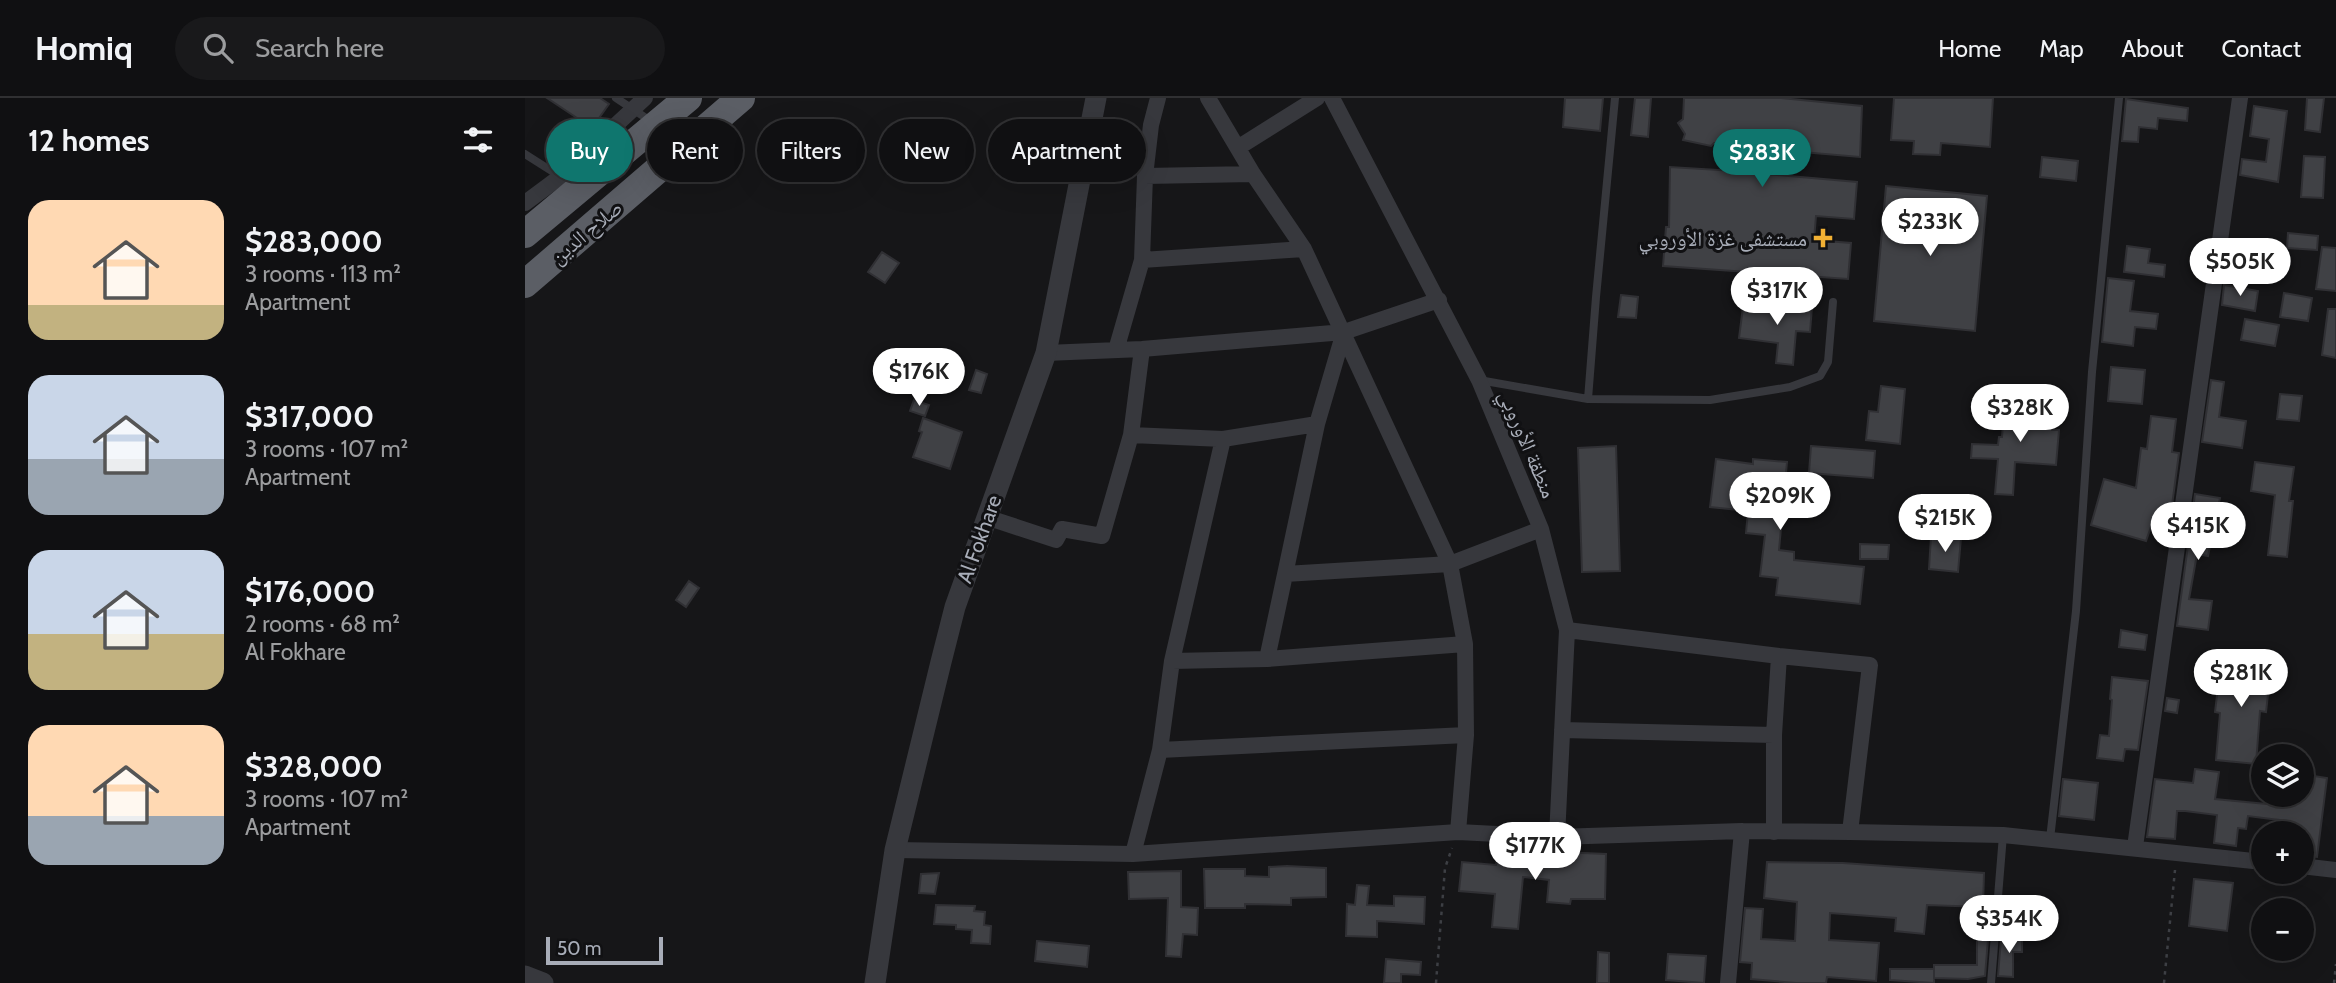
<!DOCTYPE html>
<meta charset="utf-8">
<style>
:root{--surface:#101012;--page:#19191b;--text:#f1f3f6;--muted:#9c9d9f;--line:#303032;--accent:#0f766e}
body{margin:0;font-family:Cabin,"Noto Naskh Arabic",sans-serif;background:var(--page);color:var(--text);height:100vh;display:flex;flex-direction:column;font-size:26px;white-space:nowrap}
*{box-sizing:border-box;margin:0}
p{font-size:23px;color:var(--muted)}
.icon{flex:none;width:38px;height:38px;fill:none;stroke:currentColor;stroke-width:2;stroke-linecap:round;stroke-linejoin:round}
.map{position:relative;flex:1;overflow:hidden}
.sheet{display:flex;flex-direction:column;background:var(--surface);width:525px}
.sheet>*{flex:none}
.hud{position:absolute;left:21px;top:21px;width:665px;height:63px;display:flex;gap:14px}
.fabs{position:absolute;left:1726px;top:646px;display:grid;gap:14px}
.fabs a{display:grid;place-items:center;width:63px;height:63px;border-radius:50%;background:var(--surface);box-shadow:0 7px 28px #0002,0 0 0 2px var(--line);font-size:35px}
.scale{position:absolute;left:21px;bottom:18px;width:117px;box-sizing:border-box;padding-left:7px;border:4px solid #a8adb8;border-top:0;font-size:19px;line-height:24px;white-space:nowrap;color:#a8adb8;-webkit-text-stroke:5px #111113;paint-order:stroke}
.price{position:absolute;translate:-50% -60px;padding:0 16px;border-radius:24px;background:#fff;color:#222;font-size:23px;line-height:46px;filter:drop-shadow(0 2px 4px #0008)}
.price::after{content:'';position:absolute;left:50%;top:42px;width:21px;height:16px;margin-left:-10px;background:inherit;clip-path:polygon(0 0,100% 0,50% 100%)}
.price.selected{background:var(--accent);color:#fff}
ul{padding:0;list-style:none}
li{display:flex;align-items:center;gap:21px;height:175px;padding:0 28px}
li span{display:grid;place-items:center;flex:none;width:196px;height:140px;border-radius:21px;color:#555}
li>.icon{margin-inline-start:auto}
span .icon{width:84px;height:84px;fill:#fffc;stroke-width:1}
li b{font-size:30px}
h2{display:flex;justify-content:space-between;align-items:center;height:84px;padding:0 28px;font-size:30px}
.chip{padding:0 24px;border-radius:32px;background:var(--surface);box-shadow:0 7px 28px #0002,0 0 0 2px var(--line);font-size:24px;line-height:63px}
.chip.selected{background:var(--accent);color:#fff}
header{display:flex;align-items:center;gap:42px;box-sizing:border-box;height:98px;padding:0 35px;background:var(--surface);border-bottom:2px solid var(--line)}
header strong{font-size:33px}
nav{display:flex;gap:38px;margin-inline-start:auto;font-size:24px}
.search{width:490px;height:63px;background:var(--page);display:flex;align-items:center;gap:18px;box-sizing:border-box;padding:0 24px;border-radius:38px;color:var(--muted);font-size:26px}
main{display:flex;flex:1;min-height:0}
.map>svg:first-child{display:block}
</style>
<header>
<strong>Homiq</strong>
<div class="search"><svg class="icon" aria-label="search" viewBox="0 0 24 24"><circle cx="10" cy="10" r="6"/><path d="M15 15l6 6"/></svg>Search here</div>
<nav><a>Home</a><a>Map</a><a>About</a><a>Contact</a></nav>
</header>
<main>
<section class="sheet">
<h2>12 homes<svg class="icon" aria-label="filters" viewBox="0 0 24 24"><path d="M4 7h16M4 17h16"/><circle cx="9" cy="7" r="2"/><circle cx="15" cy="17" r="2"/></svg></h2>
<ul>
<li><span style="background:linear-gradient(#ffd9b3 75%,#c2b280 0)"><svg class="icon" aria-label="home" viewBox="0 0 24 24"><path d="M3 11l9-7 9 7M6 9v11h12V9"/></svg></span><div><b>$283,000</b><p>3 rooms · 113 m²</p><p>Apartment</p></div></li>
<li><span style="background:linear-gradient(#c9d6e8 60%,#9aa5b1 0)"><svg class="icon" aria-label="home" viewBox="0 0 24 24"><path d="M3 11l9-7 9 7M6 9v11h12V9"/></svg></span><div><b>$317,000</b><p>3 rooms · 107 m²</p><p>Apartment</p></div></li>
<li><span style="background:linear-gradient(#c9d6e8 60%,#c2b280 0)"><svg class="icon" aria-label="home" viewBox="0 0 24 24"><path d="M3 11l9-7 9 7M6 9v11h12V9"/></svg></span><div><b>$176,000</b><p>2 rooms · 68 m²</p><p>Al Fokhare</p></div></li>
<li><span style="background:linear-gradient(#ffd9b3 65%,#9aa5b1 0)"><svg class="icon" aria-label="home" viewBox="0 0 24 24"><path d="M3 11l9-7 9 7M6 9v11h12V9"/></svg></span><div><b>$328,000</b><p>3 rooms · 107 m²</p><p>Apartment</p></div></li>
</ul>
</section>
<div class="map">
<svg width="1811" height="885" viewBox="0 0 1811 885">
<rect width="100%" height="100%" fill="#161618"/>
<!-- building -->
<path fill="#404145" stroke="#303034" stroke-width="2" d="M 22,0 L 75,0 L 84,6 L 67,30 Z
M 1040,0 L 1078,0 L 1075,33 L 1038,29 Z
M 1110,0 L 1126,0 L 1123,39 L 1106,37 Z
M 1159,0 L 1256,0 L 1337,8 L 1335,59 L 1242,51 L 1241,76 L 1332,84 L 1329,121 L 1291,118 L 1289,142 L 1326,145 L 1323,181 L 1138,168 L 1141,129 L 1144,129 L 1145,69 L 1226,74 L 1229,50 L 1189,45 L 1186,48 L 1158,42 L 1160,36 L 1153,25 L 1158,21 Z
M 1369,0 L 1468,0 L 1465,49 L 1416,45 L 1415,57 L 1388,56 L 1389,43 L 1366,42 Z
M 1782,0 L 1799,0 L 1795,34 L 1780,32 Z
M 1601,1 L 1663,10 L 1662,23 L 1633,20 L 1632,31 L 1614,29 L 1613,44 L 1597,43 Z
M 1729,8 L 1762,13 L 1753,84 L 1715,77 L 1717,61 L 1741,64 L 1744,41 L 1725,38 Z
M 1779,58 L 1800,59 L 1798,100 L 1776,99 Z
M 1517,59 L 1553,63 L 1551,83 L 1515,79 Z
M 1361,88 L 1462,98 L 1450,233 L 1349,223 Z
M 1763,135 L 1793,138 L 1792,152 L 1762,150 Z
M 1602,148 L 1625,151 L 1623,165 L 1640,167 L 1639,179 L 1599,174 Z
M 1797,149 L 1811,150 L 1811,193 L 1791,191 Z
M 357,154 L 374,165 L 360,185 L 343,174 Z
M 1583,180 L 1609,183 L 1605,213 L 1633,216 L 1631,231 L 1610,229 L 1608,248 L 1577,244 Z
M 1699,187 L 1733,193 L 1730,213 L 1697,207 Z
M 1759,195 L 1787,200 L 1783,223 L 1755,219 Z
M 1096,197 L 1113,199 L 1111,220 L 1093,219 Z
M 1256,202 L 1274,203 L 1273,208 L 1287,209 L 1285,234 L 1271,233 L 1268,267 L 1251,265 L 1253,245 L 1214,240 L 1218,209 L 1255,214 Z
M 1803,211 L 1811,211 L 1811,260 L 1797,257 Z
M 1720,221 L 1754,227 L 1750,248 L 1716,242 Z
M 1586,269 L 1620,272 L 1617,306 L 1583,303 Z
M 451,272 L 462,276 L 456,295 L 444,292 Z
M 1686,282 L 1699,284 L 1694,319 L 1721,323 L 1717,350 L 1677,344 Z
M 1356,288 L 1380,291 L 1375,346 L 1341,342 L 1344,313 L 1353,314 Z
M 1755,296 L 1777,298 L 1774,323 L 1752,321 Z
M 1480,299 L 1500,300 L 1499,314 L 1522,316 L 1522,324 L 1528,324 L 1527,332 L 1534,332 L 1531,367 L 1490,364 L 1488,397 L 1470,396 L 1473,361 L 1446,360 L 1447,346 L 1473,347 L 1474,339 L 1477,339 Z
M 389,302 L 404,307 L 400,318 L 385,313 Z
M 1626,318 L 1651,321 L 1647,354 L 1654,355 L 1644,430 L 1627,426 L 1621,443 L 1566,427 L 1579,381 L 1611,390 L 1616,350 L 1622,351 Z
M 398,320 L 437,334 L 425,371 L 388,359 L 397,334 L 394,333 Z
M 1091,348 L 1095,473 L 1057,474 L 1053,350 Z
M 1286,348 L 1350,353 L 1348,380 L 1284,375 Z
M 1191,361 L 1228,366 L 1228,361 L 1262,364 L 1254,452 L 1269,454 L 1269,462 L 1339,469 L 1335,506 L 1251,497 L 1253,480 L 1235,478 L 1240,437 L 1221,435 L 1223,413 L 1185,409 Z
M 1730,364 L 1769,369 L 1764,403 L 1768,403 L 1762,459 L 1743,457 L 1750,397 L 1726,393 Z
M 1670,396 L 1695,400 L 1683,458 L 1672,456 L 1664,501 L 1687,503 L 1683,532 L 1652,528 Z
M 1406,438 L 1436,440 L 1433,474 L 1404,471 Z
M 1335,446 L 1364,447 L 1363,461 L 1335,461 Z
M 164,483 L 174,490 L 161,509 L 151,502 Z
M 1596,532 L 1622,537 L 1620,552 L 1594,549 Z
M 1723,557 L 1739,558 L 1737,569 L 1746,570 L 1741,614 L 1735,613 L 1731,666 L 1691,662 L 1695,615 L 1690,614 L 1696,564 L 1722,567 Z
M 1587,579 L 1623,583 L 1613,652 L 1600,651 L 1598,663 L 1572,660 L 1575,637 L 1584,638 L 1587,602 L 1585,601 Z
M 1642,600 L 1654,602 L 1652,615 L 1640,613 Z
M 1670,671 L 1694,674 L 1690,701 L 1764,708 L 1765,702 L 1770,703 L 1771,696 L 1776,696 L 1776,676 L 1802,680 L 1792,759 L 1776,757 L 1776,735 L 1761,735 L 1762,723 L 1723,718 L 1721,731 L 1713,730 L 1711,748 L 1689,745 L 1692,717 L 1660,713 L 1652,713 L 1650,741 L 1622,739 L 1630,681 L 1668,685 Z
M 1538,681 L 1573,685 L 1569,722 L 1534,718 Z
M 1034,754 L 1081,756 L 1080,801 L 1046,801 L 1045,806 L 1022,804 L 1024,782 L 998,779 L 993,831 L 967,829 L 970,796 L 934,793 L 937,764 L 971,767 L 972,761 L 981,761 L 981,758 L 1033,763 Z
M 1242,764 L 1318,765 L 1459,775 L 1458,809 L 1402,807 L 1399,836 L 1370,833 L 1371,820 L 1305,815 L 1304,842 L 1354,845 L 1351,883 L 1302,879 L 1301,885 L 1271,885 L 1226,881 L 1227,865 L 1215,864 L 1220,810 L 1238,811 L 1236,841 L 1270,843 L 1272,804 L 1239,800 Z
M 762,768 L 801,770 L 801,799 L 766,800 L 766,807 L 720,806 L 720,810 L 680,810 L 679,771 L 720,771 L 720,778 L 744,779 L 744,769 Z
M 656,773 L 656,809 L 673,810 L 672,837 L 658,836 L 656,859 L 641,858 L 643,800 L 604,801 L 603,774 Z
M 414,775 L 410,796 L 394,795 L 396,776 Z
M 1669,781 L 1708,785 L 1702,833 L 1664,828 Z
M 832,787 L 844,788 L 842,807 L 869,808 L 869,798 L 900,799 L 899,826 L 852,823 L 852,839 L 821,838 L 822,806 L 830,807 Z
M 411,807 L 450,808 L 449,813 L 460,814 L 459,827 L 466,828 L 465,846 L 446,845 L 447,832 L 431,831 L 431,827 L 409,826 Z
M 1479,839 L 1497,839 L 1497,854 L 1488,854 L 1488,879 L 1473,878 L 1476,841 Z
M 1452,840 L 1463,841 L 1460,878 L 1443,881 L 1409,880 L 1409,867 L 1452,867 Z
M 512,843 L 564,848 L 562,869 L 510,863 Z
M 1073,854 L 1084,855 L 1084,885 L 1072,885 Z
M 1143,856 L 1181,858 L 1179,885 L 1141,882 Z
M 861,861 L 896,864 L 895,877 L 876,876 L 876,885 L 859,885 Z
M 1365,871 L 1409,871 L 1409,885 L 1365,882 Z"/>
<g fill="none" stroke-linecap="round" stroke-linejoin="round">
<!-- path -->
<path stroke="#3d3f44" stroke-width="2.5" stroke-dasharray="3.5 5" stroke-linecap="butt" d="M 911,885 L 920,770 L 927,750
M 1639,885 L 1650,772
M 1809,885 L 1811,866"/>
<!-- service -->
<path stroke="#37383d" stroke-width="8" d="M 91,0 L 127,24
M 0,56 L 36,79
M 954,282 L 1063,301 L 1071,199 L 1090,0
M 1063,301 L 1185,302 L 1265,289 L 1295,278 L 1303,264 L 1308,204
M 1525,741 L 1551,513 L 1567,274 L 1594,0
M 1466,885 L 1478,737"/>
<!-- minor -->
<path stroke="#37383d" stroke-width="16" d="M 683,0 L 728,76 L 779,151 L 925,466 L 940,546 L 941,637 L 933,734
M 807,0 L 954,282 L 1016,431 L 1042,532 L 1032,739
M 714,49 L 792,0
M 620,78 L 728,76
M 0,105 L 35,79 L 120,0
M 617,162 L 779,151
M 591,252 L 617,162 L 620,78 L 626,27 L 633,0
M 521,255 L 617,251 L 819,234
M 606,337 L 698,341 L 647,563 L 635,652 L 608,756
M 698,341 L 792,326
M 461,419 L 531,442 L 537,431 L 577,438 L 606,337 L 617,251
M 760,476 L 925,466 L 1016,431
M 1042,532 L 1254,558 L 1345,567 L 1325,734
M 742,561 L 792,326 L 819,234 L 914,202
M 647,563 L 742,561 L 940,546
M 1037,632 L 1249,637
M 635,652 L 941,637
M 1249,734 L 1249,637 L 1254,558
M 1610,749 L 1715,0
M 370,752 L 608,756 L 933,734 L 1032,739 L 1217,733 L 1325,734 L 1478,737 L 1738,764
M 1776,768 L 1811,772
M 1203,885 L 1217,733"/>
<!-- tertiary -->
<path stroke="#37383d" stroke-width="21" d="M 0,878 L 18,885
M 350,885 L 370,752 L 416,564 L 430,509 L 521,255 L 571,0"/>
<!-- trunk -->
<path stroke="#5b5e65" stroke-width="28" d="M 0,136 L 163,0
M 0,186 L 216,0"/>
</g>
<!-- markers -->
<path fill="#f2b134" stroke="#111113" stroke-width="2.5" d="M1294.5 129.5h7v7h7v7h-7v7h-7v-7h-7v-7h7z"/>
<g text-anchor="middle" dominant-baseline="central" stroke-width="6" stroke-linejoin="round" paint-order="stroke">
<!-- street labels -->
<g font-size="21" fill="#a8adb8" stroke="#111113">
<text transform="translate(61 134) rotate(-40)">صلاح الدين</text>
<text transform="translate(1003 346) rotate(67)">منطقة الأوروبي</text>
<text transform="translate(454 441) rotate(-70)">Al Fokhare</text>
</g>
<!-- poi labels -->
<g font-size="21" fill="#a8adb8" stroke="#111113" text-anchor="end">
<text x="1282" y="140">مستشفى غزة الأوروبي</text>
</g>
</g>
</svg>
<div class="fabs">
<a><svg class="icon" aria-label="layers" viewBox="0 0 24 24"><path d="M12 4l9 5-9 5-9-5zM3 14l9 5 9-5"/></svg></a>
<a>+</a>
<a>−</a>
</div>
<div class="scale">50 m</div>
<b class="price selected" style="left:1237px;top:91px">$283K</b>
<b class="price" style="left:1405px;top:160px">$233K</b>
<b class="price" style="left:1715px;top:200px">$505K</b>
<b class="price" style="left:1252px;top:229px">$317K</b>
<b class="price" style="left:394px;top:310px">$176K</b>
<b class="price" style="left:1495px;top:346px">$328K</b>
<b class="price" style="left:1255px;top:434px">$209K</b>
<b class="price" style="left:1420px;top:456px">$215K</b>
<b class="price" style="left:1673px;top:464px">$415K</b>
<b class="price" style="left:1716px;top:611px">$281K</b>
<b class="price" style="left:1010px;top:784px">$177K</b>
<b class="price" style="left:1484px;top:857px">$354K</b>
<div class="hud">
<a class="chip selected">Buy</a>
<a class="chip">Rent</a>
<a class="chip">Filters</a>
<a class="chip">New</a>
<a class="chip">Apartment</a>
</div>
</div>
</main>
